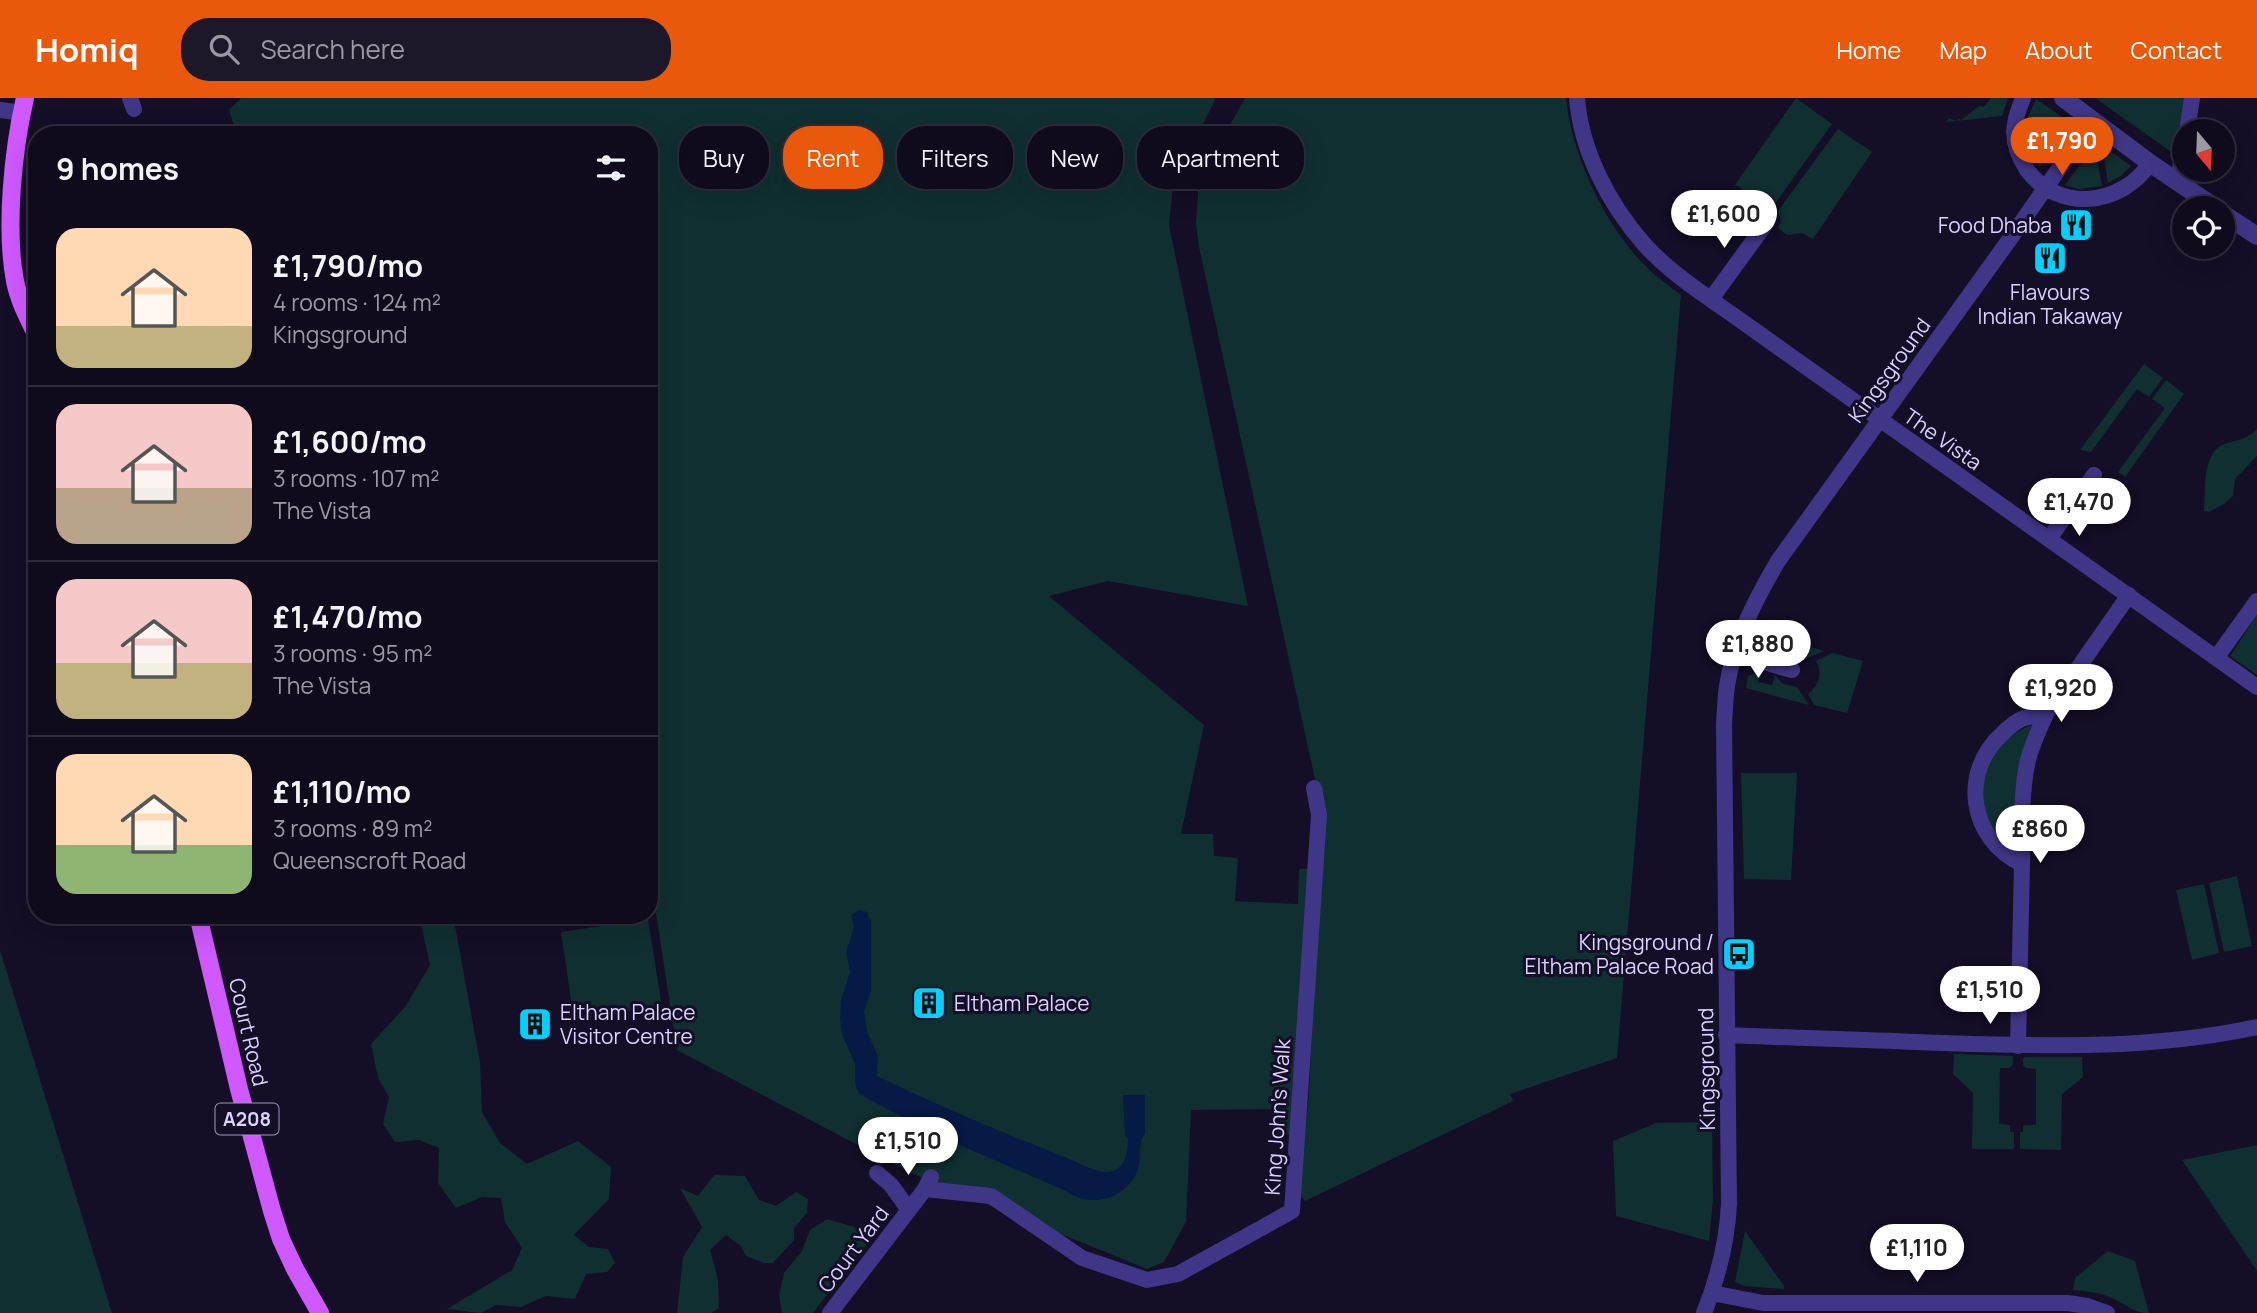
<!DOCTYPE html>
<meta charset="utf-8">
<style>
:root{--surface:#0f0a1c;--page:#1d1829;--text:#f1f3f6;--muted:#9b9aa3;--line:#2f2b3b;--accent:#ea580c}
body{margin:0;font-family:Manrope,sans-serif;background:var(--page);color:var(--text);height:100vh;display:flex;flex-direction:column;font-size:26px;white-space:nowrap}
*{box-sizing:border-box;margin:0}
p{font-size:23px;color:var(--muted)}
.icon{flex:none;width:38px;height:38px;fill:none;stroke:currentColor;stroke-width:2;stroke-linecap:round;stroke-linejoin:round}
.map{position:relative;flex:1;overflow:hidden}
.details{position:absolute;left:28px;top:28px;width:630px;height:798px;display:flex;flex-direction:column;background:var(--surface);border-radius:28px;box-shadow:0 7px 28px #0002,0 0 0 2px var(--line)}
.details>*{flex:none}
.banner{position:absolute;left:679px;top:28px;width:665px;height:63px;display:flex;gap:14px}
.needle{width:46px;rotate:161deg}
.buttons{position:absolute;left:2172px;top:21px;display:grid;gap:14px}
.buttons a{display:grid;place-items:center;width:63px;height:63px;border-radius:50%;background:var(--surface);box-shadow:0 7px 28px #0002,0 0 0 2px var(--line);font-size:35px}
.price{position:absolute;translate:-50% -60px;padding:0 16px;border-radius:24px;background:#fff;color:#222;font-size:23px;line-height:46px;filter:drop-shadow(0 2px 4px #0008)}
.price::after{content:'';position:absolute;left:50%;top:42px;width:21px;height:16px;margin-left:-10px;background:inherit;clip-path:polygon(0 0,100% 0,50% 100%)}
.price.current{background:var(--accent);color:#fff}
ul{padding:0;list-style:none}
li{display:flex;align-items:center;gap:21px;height:175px;padding:0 28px}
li+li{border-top:2px solid var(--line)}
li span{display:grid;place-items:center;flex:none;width:196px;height:140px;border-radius:21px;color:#555}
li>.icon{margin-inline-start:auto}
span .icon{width:84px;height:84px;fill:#fffc;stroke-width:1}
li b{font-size:30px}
h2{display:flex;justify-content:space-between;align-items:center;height:84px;padding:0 28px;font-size:30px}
.chip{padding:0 24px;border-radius:28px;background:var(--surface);box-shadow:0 7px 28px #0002,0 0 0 2px var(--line);font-size:24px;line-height:63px}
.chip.current{background:var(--accent);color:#fff}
header{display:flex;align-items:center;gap:42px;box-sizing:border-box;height:98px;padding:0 35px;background:var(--accent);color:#fff}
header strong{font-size:33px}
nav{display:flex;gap:38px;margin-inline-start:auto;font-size:24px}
.search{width:490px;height:63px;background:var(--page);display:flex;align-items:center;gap:18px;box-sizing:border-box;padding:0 24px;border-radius:28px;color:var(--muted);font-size:26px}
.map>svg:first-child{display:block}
</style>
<header>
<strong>Homiq</strong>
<div class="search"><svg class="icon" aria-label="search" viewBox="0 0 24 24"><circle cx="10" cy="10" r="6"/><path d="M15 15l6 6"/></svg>Search here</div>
<nav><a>Home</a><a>Map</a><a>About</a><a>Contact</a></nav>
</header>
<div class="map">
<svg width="2257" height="1215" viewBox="0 0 2257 1215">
<rect width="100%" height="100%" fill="#140e26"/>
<!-- green -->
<path fill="#102f30" d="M 241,0 L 1216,0 L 1173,87 L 1169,127 L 1248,508 L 1108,483 L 1049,498 L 1204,627 L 1181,736 L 1213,736 L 1214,758 L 1238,760 L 1235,803 L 1298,806 L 1299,771 L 1309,771 L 1294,1037 L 1280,1036 L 1280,1011 L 1191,1012 L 1186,1124 L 1164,1164 L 1147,1171 L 913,1076 L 677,952 L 649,769 L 649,37 L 237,37 L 229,12 Z
M 1245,0 L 1566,0 C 1572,60 1609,137 1655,177 C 1663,184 1672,190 1681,197 L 1617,960 L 1510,996 L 1513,1003 L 1305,1103 L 1299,1096 L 1309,995 L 1323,718 L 1199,149 L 1196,126 L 1199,82 Z
M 1796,0 L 1832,26 L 1772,110 L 1767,109 L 1758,115 L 1748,108 L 1741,90 L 1735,87 Z
M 1991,0 L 2008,0 L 2002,18 L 1946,24 L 1949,20 L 1956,23 L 1959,20 L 1961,22 L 1979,8 L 1984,9 Z
M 2095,0 L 2185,0 L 2175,51 L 2170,53 Z
M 2036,1 L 2068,23 L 2027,31 L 2028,19 Z
M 2068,29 L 2040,69 L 2033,60 L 2027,40 L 2029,37 Z
M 1838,31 L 1872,54 L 1813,141 L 1802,135 L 1787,137 L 1778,130 L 1781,123 L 1778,113 Z
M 2110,53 L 2131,68 L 2121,78 L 2108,85 L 2103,54 Z
M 2096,54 L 2102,88 L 2079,91 L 2065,87 L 2089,55 Z
M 2144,266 L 2163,280 L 2149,299 L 2137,291 L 2091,354 L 2080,352 Z
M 2166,282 L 2184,296 L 2125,379 L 2118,374 L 2165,310 L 2152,301 Z
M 2257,331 L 2257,358 L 2235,381 L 2233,398 L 2224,406 L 2209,414 L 2204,413 C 2206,391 2201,352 2227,345 C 2238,342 2250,340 2257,331 Z
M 2257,517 L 2257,577 L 2230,558 Z
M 1761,535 L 1824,553 L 1805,561 L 1790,557 L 1782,561 L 1763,556 L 1758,551 L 1757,545 Z
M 1832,555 L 1863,563 L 1847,615 L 1814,607 L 1808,596 C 1819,587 1823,576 1816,563 Z
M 1761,573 L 1758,584 L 1772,587 L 1775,577 L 1783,586 L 1797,589 L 1809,607 L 1746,590 L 1748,578 Z
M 2033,626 L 2023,654 L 2015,753 C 1984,734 1975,693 1991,660 C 1999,644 2017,633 2033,626 Z
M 1741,675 L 1797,675 L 1791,782 L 1744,781 Z
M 2237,778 L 2252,848 L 2224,854 L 2209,785 Z
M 2204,786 L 2219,855 L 2192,862 L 2176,792 Z
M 419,817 L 453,817 L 480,964 L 482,1014 L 500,1045 L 527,1066 L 578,1043 L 611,1069 L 609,1101 L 574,1137 L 589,1149 L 608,1151 L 615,1165 L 607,1174 L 586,1176 L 575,1201 L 546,1198 L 521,1209 L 496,1207 L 481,1215 L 447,1211 L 512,1172 L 522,1150 L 505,1124 L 501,1100 L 482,1099 L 456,1110 L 438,1085 L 439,1050 L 419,1042 L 395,1044 L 383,1026 L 389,999 L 378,980 L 371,946 L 405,909 L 430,867 Z
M 648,821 L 662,909 L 574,922 L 561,834 Z
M 0,852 L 112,1215 L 0,1215 Z
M 1954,956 L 2013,958 L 2013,967 L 2009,970 L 2000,970 L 1999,1026 L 2010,1027 L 2010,1034 L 2014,1034 L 2014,1051 L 1972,1051 L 1973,995 L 1953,976 Z
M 2025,959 L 2082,959 L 2083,979 L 2062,996 L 2061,1052 L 2020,1051 L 2020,1034 L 2023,1034 L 2023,1027 L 2036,1027 L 2036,971 L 2026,970 L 2023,967 L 2023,961 Z
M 1712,1024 L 1713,1102 L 1709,1143 L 1616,1118 L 1613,1043 L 1656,1025 Z
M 2257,1047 L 2257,1173 L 2182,1062 Z
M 714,1077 L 745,1078 L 759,1102 L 776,1108 L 796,1094 L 808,1101 L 807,1115 L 794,1130 L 794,1142 L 773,1165 L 764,1165 L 746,1158 L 741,1148 L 726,1137 L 710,1152 L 718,1181 L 719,1210 L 711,1215 L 677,1215 L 683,1159 L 702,1129 L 680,1090 L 698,1098 Z
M 827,1121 L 854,1129 L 872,1141 L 854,1161 L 813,1215 L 782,1215 L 779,1197 L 784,1175 L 802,1153 L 810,1132 Z
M 1745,1133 L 1784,1188 L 1784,1191 L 1744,1188 L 1735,1184 Z
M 2108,1153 L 2135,1163 L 2149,1215 C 2132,1215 2128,1207 2112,1200 C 2099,1195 2087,1193 2073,1192 L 2075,1180 Z"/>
<!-- water -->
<path fill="#071945" d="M 859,812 L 867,814 L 871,824 L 871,893 L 864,913 L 867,934 L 878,958 L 877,978 C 939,1008 1003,1035 1067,1060 C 1078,1064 1095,1075 1108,1074 C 1125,1073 1128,1054 1128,1041 L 1125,1038 L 1123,997 L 1145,997 L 1145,1036 C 1137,1045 1142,1062 1137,1074 C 1125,1101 1090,1111 1066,1093 L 939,1038 L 859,996 L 855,985 L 855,966 L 842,936 L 840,920 L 841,902 L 850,874 L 846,854 L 854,829 L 851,817 Z"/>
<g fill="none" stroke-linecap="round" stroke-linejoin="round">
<!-- minor -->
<path stroke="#403687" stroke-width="16" d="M 130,0 L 134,11
M 1577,0 C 1581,53 1609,106 1644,146 C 1669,174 1703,196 1733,217 L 2257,589
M 2023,0 C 2020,8 2016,17 2015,26 C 2012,42 2018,58 2027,72 C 2059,115 2122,108 2150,65
M 0,12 L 22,15
M 2187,33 L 2192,0
M 2178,83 L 2184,49
M 1711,201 L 1767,124
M 2049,441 L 2094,377
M 1735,556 L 1792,572
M 2216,560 L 2257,503
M 2022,766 C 2023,733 2020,696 2028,662 C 2032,647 2039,631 2046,616 L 2129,497
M 1726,937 C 1790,940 1854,941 1917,944 C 2031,948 2145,953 2257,929
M 2018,948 L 2022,766 C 1970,742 1959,675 2002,636 C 2008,630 2016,623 2024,620 C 2031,618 2039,618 2046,616
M 877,1075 L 891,1087 L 909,1112
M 925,1091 L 991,1098 L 1082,1160 L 1147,1182 L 1178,1176 L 1292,1113 L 1319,717 L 1314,690
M 1712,1195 L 1763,1205 L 2068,1205 L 2087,1208 L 2107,1215
M 830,1215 L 925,1091 L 931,1079
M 1704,1215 C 1718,1180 1727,1144 1729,1106 L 1724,626 C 1725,614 1725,601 1727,588 C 1734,543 1755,502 1778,463 L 2007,145 L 2093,22"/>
<!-- tertiary -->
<path stroke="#403687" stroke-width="18" d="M 2063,0 L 2150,65 L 2216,110
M 2222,115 L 2257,138"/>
<!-- primary -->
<path stroke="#cf59ff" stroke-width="18" d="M 25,0 C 13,52 5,130 15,183 C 19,203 28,220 37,238
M 198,817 L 239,991 L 272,1113 L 281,1141 L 295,1171 L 320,1215"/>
</g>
<!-- icons -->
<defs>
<g id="restaurant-square" transform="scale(1.75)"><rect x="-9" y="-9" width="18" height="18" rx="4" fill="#00cffd" stroke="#140e26"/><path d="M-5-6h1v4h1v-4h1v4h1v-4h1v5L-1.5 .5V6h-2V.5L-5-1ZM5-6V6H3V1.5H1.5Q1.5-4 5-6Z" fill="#111"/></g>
<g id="bus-square" transform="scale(1.75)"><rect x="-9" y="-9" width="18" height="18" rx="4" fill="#00cffd" stroke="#140e26"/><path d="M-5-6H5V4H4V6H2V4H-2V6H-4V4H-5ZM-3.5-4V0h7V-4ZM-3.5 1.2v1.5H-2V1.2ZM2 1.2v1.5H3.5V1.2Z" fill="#111"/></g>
<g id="building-square" transform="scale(1.75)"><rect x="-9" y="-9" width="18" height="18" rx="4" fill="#00cffd" stroke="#140e26"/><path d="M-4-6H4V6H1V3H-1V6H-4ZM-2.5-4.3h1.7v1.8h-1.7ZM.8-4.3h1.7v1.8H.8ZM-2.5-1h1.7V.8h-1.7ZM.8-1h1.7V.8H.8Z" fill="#111"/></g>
</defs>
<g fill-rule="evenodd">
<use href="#restaurant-square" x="2076" y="127"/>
<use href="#restaurant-square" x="2050" y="160"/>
<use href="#bus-square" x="1739" y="856"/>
<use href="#building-square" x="929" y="905"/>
<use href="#building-square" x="535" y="926"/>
</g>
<g text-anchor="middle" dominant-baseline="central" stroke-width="6" stroke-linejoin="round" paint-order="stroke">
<!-- shield labels -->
<rect fill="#140e26" stroke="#9f97be" stroke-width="2" x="215.5" y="1005.5" width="63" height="31" rx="5"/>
<g font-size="19" font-weight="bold" fill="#dbd2ff">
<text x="247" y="1021">A208</text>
</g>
<!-- poi labels -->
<g font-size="21" fill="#dbd2ff" stroke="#140e26" text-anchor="end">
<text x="2052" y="127">Food Dhaba</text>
<text x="2050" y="194" text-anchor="middle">Flavours<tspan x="2050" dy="24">Indian Takaway</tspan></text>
<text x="1714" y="844">Kingsground /<tspan x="1714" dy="24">Eltham Palace Road</tspan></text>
<text x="954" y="905" text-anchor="start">Eltham Palace</text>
<text x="560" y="914" text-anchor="start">Eltham Palace<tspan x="560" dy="24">Visitor Centre</tspan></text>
</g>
<!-- street labels -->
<g font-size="21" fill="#dbd2ff" stroke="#140e26">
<text transform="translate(1889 272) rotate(-54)">Kingsground</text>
<text transform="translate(1943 341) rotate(35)">The Vista</text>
<text transform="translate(249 934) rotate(77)">Court Road</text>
<text transform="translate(1706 971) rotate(-91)">Kingsground</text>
<text transform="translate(1277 1019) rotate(-86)">King John's Walk</text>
<text transform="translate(853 1151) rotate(-53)">Court Yard</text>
</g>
</g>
</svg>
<div class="buttons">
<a><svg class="needle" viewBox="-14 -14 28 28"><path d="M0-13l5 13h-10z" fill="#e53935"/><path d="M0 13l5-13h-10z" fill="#9b9aa3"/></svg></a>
<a><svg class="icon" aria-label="locate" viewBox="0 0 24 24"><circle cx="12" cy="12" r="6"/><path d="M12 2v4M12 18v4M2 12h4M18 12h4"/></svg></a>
</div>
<b class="price current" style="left:2062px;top:79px">£1,790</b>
<b class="price" style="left:1724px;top:152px">£1,600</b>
<b class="price" style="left:2079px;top:440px">£1,470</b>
<b class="price" style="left:1758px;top:582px">£1,880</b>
<b class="price" style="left:2061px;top:626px">£1,920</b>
<b class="price" style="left:2040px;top:767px">£860</b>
<b class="price" style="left:1990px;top:928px">£1,510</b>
<b class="price" style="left:908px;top:1079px">£1,510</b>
<b class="price" style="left:1917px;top:1186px">£1,110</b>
<div class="banner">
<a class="chip">Buy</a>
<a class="chip current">Rent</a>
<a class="chip">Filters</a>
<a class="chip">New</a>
<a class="chip">Apartment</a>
</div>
<section class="details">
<h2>9 homes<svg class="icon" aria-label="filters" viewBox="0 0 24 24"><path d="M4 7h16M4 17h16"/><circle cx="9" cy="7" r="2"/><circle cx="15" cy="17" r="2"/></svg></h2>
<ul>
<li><span style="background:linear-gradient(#ffd9b3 70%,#c2b280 0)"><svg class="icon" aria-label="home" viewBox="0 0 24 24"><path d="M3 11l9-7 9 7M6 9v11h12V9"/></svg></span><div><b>£1,790/mo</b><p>4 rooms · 124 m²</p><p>Kingsground</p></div></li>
<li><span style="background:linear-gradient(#f6c9c9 60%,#b9a48a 0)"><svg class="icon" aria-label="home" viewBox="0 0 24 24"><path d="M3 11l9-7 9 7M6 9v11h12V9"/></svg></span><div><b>£1,600/mo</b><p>3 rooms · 107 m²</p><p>The Vista</p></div></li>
<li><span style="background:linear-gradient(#f6c9c9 60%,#c2b280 0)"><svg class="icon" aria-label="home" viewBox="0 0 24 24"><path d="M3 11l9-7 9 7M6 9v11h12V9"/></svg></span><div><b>£1,470/mo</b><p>3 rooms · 95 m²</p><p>The Vista</p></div></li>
<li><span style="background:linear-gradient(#ffd9b3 65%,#8fb573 0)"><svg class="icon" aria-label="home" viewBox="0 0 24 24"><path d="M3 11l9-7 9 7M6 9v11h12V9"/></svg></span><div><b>£1,110/mo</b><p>3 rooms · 89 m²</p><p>Queenscroft Road</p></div></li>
</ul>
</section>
</div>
